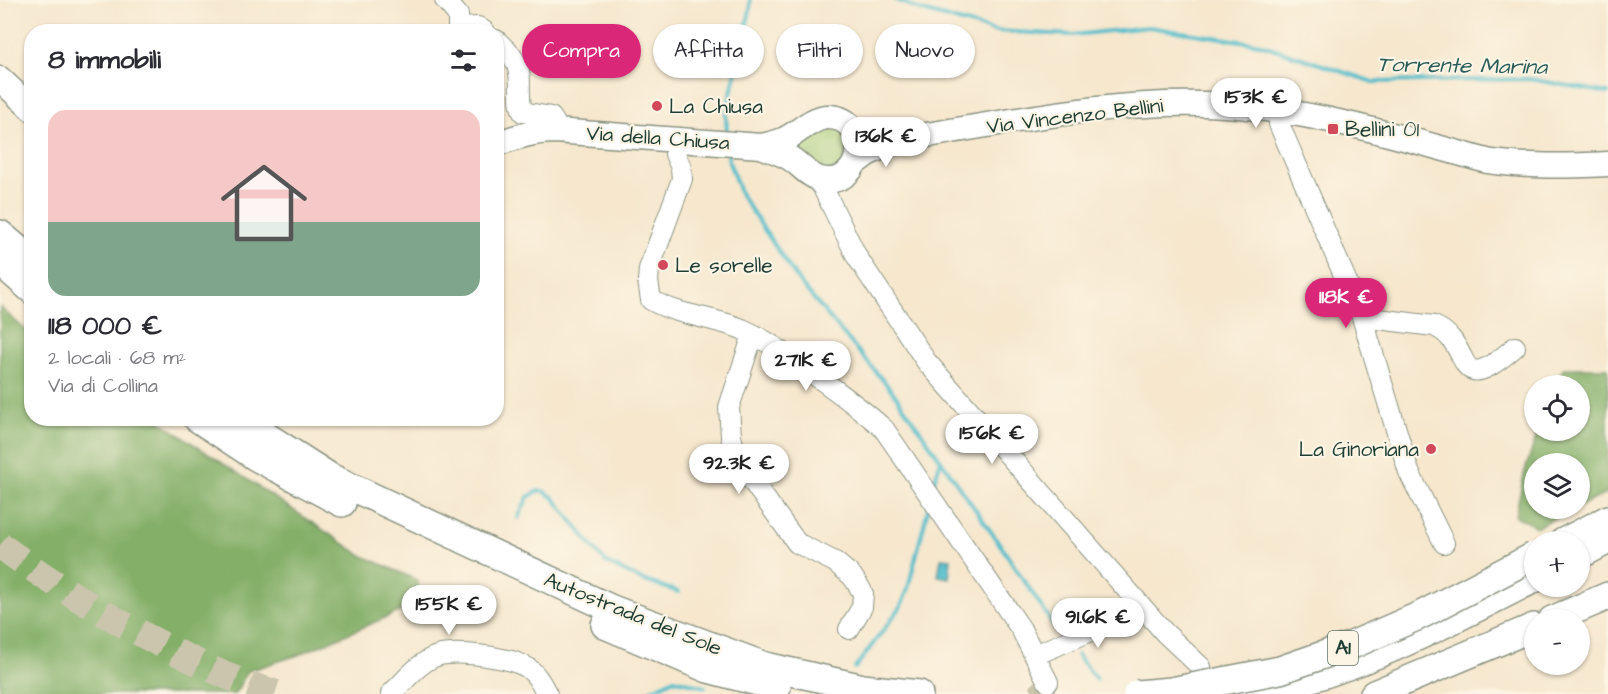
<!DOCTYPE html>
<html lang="it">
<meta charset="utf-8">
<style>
:root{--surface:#fff;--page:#f2f2f3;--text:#2b2b33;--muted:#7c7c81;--line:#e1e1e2;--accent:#db2777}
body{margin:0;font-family:"Architects Daughter",sans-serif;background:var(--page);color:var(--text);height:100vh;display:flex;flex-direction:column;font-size:22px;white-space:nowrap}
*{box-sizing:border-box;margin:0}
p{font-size:20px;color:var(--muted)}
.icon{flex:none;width:33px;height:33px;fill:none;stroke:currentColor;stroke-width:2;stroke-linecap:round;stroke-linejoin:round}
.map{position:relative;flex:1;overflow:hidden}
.panel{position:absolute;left:24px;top:24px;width:480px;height:402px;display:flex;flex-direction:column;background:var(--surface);border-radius:24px;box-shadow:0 2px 4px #0004}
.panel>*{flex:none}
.banner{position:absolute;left:522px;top:24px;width:570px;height:54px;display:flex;gap:12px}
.controls{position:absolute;left:1524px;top:375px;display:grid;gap:12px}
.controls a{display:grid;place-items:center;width:66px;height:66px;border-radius:50%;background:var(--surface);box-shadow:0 2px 4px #0004;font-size:30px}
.price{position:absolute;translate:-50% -51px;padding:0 14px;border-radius:21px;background:#fff;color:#222;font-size:20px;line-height:39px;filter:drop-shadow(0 2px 3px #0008)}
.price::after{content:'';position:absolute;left:50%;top:36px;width:18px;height:14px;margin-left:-9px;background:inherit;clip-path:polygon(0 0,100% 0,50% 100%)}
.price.on{background:var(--accent);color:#fff}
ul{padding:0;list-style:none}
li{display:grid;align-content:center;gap:12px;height:318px;padding:0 24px}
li+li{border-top:2px solid var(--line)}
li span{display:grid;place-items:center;height:186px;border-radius:18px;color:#555}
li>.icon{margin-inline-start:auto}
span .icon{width:108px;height:108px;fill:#fffc;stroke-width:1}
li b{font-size:26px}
h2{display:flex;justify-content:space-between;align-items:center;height:72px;padding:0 24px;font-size:26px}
.chip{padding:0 21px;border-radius:27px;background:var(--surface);box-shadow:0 2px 4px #0004;font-size:21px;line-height:54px}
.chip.on{background:var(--accent);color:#fff}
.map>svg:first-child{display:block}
</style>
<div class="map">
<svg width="1608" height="694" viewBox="0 0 1608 694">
<rect width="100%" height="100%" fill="#fcf5e5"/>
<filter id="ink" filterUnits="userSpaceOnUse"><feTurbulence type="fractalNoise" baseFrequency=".0167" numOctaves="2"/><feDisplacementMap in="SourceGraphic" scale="12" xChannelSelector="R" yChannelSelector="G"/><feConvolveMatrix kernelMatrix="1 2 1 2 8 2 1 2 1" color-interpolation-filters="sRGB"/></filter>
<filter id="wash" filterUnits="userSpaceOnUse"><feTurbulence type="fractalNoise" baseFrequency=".008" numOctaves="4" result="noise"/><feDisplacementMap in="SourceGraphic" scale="24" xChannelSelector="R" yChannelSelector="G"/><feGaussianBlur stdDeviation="1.35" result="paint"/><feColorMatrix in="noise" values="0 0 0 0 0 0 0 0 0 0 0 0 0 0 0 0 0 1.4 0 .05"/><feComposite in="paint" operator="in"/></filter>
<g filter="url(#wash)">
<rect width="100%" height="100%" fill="#f6e7cd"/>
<!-- green -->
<path fill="#a4cb76" stroke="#628455" stroke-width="1.5" d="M 811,122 L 854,132 L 837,178 L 796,150 L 797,142 Z"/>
<!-- forest -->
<path fill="#83af67" stroke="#51764e" stroke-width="1.5" d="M 0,307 L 31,335 L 32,418 L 156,419 L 361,555 L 417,580 L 422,602 L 298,655 L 248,671 L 235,694 L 0,694 Z
M 1563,368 L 1608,368 L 1608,493 L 1580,506 L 1580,464 L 1534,464 L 1534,508 L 1575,509 L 1536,527 L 1515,516 L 1524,474 L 1538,431 L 1580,430 L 1580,386 L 1556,385 Z"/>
<!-- water -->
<path fill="#51bdcb" stroke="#387d80" stroke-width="1.5" d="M 941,558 L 951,559 L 949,578 L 938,576 Z"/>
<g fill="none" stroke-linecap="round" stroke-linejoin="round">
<!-- stream -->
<path stroke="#51bdcb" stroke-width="4" d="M 896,0 L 923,11 L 994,31 L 1072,35 L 1149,27 L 1260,44 L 1373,82 L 1530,79 L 1608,93
M 727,134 L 726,115 L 750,10 L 750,0
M 728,153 L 729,162 L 741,195 L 800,283 L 893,392 L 1001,546 L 1055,627
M 933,485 L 941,460
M 518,518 L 528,497 L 538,491 L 543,491 L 553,497 L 594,549 L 607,563 L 642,580 L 679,592
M 1077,655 L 1097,680
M 855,668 L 900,608 L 907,592 L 929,505
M 643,694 L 674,679 L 705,687"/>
</g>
</g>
<g filter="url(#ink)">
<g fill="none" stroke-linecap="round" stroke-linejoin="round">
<!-- minor-tunnel -->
<path stroke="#cbc5ae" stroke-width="20" stroke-dasharray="20 10" stroke-linecap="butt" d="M 1036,694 L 1048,682 L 1052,694"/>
<!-- highway-tunnel -->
<path stroke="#cbc5ae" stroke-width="27" stroke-dasharray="27 14" stroke-linecap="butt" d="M 0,545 C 65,594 144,638 218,672 C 237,681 258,687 278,694"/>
<!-- minor casing -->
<g stroke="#8a9280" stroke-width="22">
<path id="minor" d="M 445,0 L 458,15 L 458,32
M 459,28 L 478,27 L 485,32
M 496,40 C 503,47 512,54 516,63 C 524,78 516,97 523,112 L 551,117 L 555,123 L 555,131
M 1281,111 L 1279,124 L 1362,317 L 1409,472 L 1444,543
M 679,139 L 675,154 L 681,168 L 682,179 L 649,269 L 648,281 L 651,300 C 679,316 712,317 742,329 C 767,340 790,357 812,373 C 837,391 861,408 884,429 L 1021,629 L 1048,682
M 813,176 L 822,186 L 857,257 L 926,361 L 1165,633 L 1201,667
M 1362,317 L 1434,326 C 1476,344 1450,403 1515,347
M 753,335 L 729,407 L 731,436 L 734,449 L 753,482 L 797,543 L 835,562 L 852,576 L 860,588 L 863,594 L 862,607 L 849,629
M 1035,655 L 1093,630 L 1138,603
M 391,694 C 404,682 420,661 437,656 C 456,650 511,657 528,668 C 535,673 543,686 547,694"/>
</g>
<!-- major casing -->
<g stroke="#8a9280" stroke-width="27">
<path id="major" d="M 0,79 L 32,109
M 496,144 C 516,137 534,131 555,131 L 761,146 C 769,149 778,152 786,156 C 799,162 806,175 820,179 C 865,190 873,116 827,117 C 812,118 800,131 787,138 C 779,143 769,144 761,146
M 855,163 L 867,154 L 896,140 C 1005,123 1115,98 1225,105 C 1315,111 1401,137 1487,161 C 1527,167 1567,166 1608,164"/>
</g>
<!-- highway casing -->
<g stroke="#8a9280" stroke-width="30">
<path id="highway" d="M 0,234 L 32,261
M 0,262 L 32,290
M 197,418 L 256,457 L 342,503
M 238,418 L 330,477 L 612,609 L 765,666 L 863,688 L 919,694
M 1563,542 L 1608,519
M 1580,555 L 1608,540
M 1552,620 L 1608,596
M 605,625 L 708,669 L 777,687
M 1249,694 C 1353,674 1441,626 1534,579
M 1374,694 L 1534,627"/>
</g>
<!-- minor -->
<use href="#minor" stroke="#fff" stroke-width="20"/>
<!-- major -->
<use href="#major" stroke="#fff" stroke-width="24"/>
<!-- highway -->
<use href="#highway" stroke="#fff" stroke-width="27"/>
<!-- highway-bridge casing -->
<g stroke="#8a9280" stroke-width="30" stroke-linecap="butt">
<path id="highway-bridge" d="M 1137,694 L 1171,691 L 1280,670 L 1352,645 L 1421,615 L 1534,556"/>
</g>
<!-- highway-bridge -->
<use href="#highway-bridge" stroke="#fff" stroke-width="27"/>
</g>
</g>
<!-- markers -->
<g fill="#d1495b" stroke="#fcf5e5" stroke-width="2">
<circle cx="657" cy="106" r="6"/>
<rect x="1327" y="123" width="12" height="12" rx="3"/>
<circle cx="663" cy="265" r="6"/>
<circle cx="1431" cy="449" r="6"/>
</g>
<g text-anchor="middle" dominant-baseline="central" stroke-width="4.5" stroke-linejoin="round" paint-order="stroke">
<!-- shield labels -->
<rect fill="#fcf5e5" stroke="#617469" stroke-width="1.5" x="1328" y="631" width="30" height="34" rx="4.5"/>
<g font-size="20" font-weight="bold" fill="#1f3d34">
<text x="1343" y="648">A1</text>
</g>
<!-- poi labels -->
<g font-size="21" fill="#1f3d34" stroke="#fcf5e5" text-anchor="start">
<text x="669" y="106">La Chiusa</text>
<text x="1345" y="129">Bellini 01</text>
<text x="675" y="265">Le sorelle</text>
<text x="1419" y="449" text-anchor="end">La Ginoriana</text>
</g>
<!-- street labels -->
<g font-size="21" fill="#1f3d34" stroke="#fcf5e5">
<text transform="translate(1075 116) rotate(-7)">Via Vincenzo Bellini</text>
<text transform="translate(658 138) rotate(4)">Via della Chiusa</text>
<text transform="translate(633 614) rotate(22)">Autostrada del Sole</text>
</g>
<!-- water labels -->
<g font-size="22" font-style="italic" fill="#2c5d5a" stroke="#fcf5e5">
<text transform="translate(1462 66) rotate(1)">Torrente Marina</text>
</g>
</g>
</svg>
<div class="controls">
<a><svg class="icon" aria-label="locate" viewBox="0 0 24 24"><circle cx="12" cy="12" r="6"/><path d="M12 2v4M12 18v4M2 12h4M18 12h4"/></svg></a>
<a><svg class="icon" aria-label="layers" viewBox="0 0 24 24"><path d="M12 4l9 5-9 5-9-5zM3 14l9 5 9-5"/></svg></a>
<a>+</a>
<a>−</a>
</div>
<b class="price" style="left:1256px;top:129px">153K €</b>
<b class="price" style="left:886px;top:168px">136K €</b>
<b class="price on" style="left:1346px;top:329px">118K €</b>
<b class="price" style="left:806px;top:392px">271K €</b>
<b class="price" style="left:992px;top:465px">156K €</b>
<b class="price" style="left:739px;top:495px">92.3K €</b>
<b class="price" style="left:449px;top:636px">155K €</b>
<b class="price" style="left:1098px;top:649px">91.6K €</b>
<div class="banner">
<a class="chip on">Compra</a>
<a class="chip">Affitta</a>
<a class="chip">Filtri</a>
<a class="chip">Nuovo</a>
</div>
<section class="panel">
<h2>8 immobili<svg class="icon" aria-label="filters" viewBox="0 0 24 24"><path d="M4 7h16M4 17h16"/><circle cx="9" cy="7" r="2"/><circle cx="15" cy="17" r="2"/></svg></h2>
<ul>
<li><span style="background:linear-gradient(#f6c9c9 60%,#7fa58c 0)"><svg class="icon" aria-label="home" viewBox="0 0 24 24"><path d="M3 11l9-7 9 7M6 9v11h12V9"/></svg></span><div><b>118 000 €</b><p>2 locali · 68 m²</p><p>Via di Collina</p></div></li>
</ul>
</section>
</div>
